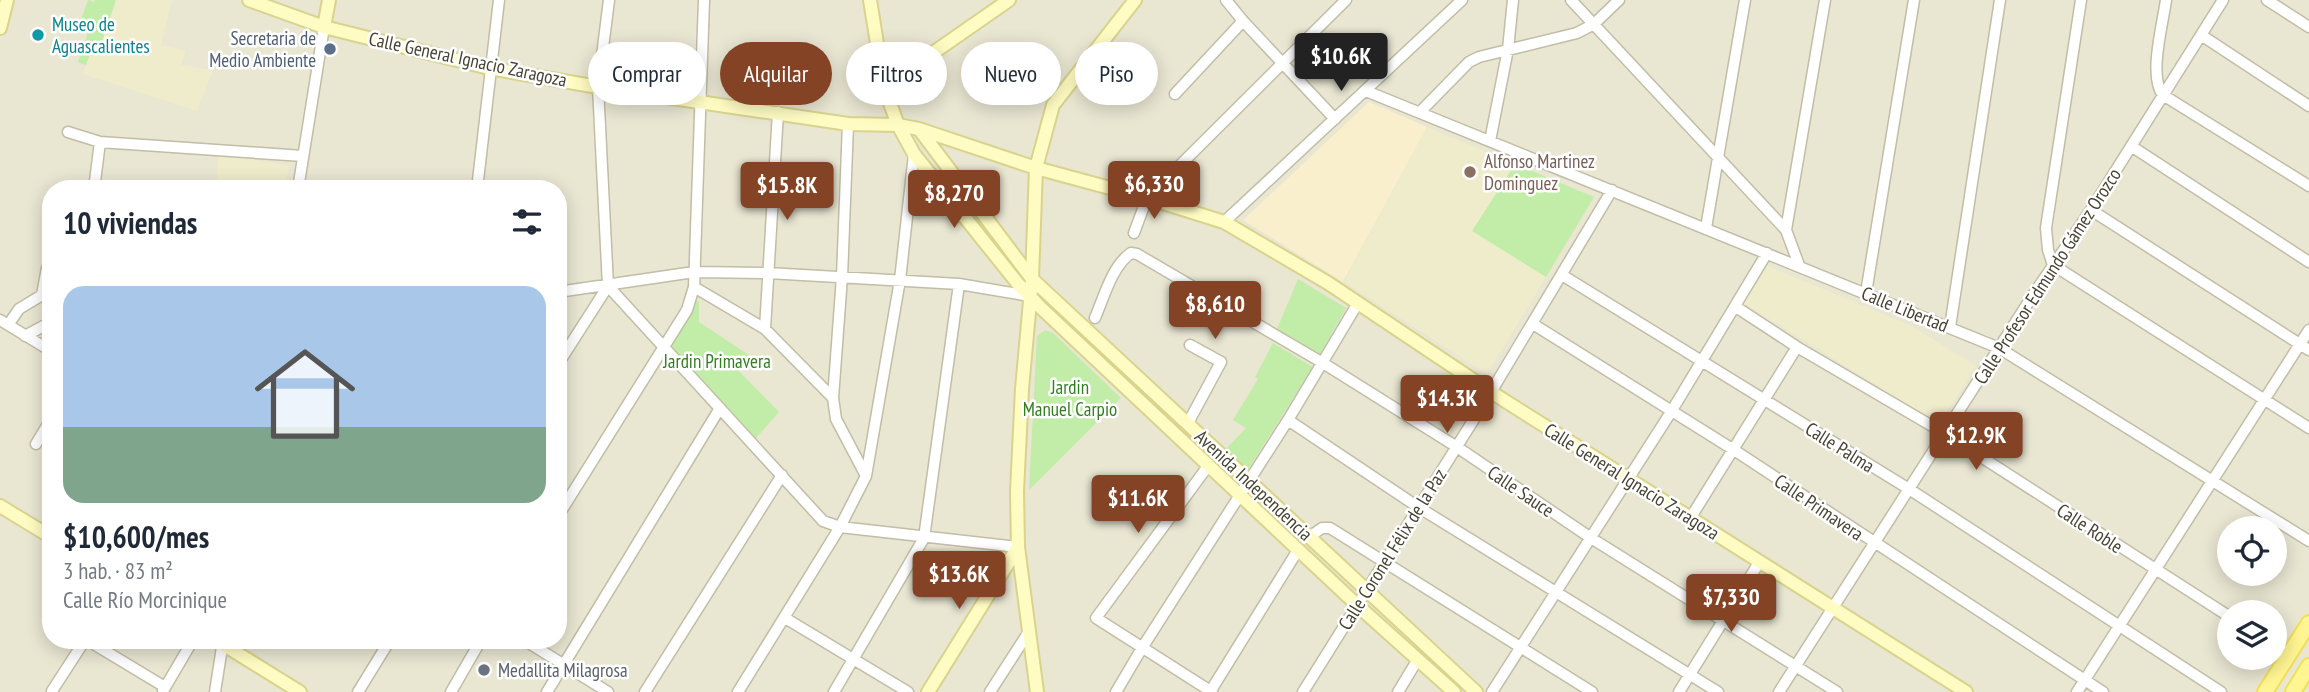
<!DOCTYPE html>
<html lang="es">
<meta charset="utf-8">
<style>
:root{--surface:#fff;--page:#f2f2f3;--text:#1f2937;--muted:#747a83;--line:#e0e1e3;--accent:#844325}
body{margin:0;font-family:"PT Sans Narrow",sans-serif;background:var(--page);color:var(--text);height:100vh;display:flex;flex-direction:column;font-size:26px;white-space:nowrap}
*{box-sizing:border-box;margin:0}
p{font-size:23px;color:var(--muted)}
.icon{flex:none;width:38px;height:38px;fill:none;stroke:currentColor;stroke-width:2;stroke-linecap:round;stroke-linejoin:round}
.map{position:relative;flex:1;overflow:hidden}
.drawer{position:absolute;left:42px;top:180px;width:525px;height:469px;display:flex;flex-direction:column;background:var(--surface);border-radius:28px;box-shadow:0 4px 18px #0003}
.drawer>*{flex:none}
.guide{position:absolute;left:588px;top:42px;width:665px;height:63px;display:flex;gap:14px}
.tools{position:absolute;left:2217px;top:516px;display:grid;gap:14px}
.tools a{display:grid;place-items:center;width:70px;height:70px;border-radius:50%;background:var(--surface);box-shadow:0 4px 18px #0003;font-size:35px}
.price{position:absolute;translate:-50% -60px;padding:0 16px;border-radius:7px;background:var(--accent);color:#fff;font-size:23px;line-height:46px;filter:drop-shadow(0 2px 4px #0008)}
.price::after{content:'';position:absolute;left:50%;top:42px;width:21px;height:16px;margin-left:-10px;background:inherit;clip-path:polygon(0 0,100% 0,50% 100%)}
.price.active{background:#222;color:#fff}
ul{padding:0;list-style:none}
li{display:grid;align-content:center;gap:14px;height:371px;padding:0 21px}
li+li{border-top:2px solid var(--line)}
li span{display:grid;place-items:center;height:217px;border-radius:21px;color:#555}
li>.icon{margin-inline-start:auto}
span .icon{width:126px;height:126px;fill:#fffc;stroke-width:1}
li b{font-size:30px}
h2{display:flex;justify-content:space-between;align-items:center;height:84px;padding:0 21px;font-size:30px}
.pill{padding:0 24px;border-radius:32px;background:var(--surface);box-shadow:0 4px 18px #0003;font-size:24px;line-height:63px}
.pill.active{background:var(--accent);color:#fff}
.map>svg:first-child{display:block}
</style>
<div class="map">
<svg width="2309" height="692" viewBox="0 0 2309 692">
<rect width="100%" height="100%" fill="#f4f2e4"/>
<!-- residential -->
<path fill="#e9e6d2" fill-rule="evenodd" d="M 0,0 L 2309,0 L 2309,692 L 0,692 ZM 51,189 L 558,189 L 558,640 L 51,640 ZM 2230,528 L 2275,528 L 2275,574 L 2230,574 ZM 2230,612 L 2275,612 L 2275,658 L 2230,658 Z"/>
<!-- commercial -->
<path fill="#f9efcd" d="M 1369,102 L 1427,127 L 1343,282 L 1243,220 Z"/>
<!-- education -->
<path fill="#efeccc" d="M 116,0 L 172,0 L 161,45 L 186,51 L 181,65 L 213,70 L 197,111 L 83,74 L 91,50 L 98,52 Z
M 1427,127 L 1515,164 L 1473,231 L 1546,277 L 1487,374 L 1344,282 Z
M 219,153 L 289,166 L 285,189 L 216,189 Z
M 1765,265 L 1910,325 L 1976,366 L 1939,424 L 1742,302 Z"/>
<!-- green -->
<path fill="#c1eda8" d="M 88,0 L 94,2 L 95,0 L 116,0 L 98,53 L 91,51 L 86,65 L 78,62 L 88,32 L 78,28 Z
M 1515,164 L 1594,197 L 1546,277 L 1472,231 Z
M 1298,279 L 1346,308 L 1320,354 L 1277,329 Z
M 699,301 L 699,322 L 752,357 L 739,371 L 779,412 L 755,439 L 674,351 L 672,346 L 694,302 Z
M 1045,330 L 1053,333 L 1121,398 L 1029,490 L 1037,336 Z
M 1273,343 L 1313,367 L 1247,471 L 1226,449 L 1246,428 L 1233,420 L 1258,379 L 1255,377 Z"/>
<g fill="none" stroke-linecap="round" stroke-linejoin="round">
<!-- street casing -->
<g stroke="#c1bda6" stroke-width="13">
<path id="street" d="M 1226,0 L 1243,21 L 1335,119
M 1571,0 L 1786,230 L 1799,265
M 2081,0 L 2046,228 L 2048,250 L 2053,265 L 2309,428
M 2166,0 C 2163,23 2148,77 2163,95 L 2309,186
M 2267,0 L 2309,27
M 2201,35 L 2309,106
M 1366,91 L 1999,348 L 2309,541
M 1175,94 L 1243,21
M 1420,112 L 1469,62 L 1479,57 L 1577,33 L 1594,24 L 1619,0
M 68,132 L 100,142 L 303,156
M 1490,141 L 1508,49 L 1513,0
M 2131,146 L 2309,262
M 94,189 L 100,142
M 298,189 L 324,27
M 477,189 L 499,0
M 2091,210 L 2309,350
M 1224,222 L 1462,0
M 1706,228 L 1745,0
M 1786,230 L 1825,0
M 1134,233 L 1147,198 L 1346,0
M 1562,275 L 1909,489 L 2221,692
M 608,286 L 823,521 L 840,527 L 1018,547
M 608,286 L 598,87 L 609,0
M 694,287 L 765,329 L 833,398 L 836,419 L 866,476
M 558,292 L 694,272 L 768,273 L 959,284 L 1030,296
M 1866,293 L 1914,0
M 1736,307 L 1797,347 L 1944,433 L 2230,617
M 1095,318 C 1104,297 1112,266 1131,253 L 1137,254 L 1323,363 L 1457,447 L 1591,538 L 1837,692
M 0,320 L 51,351
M 1533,324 L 1734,450 L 2103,692
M 8,325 L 19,309 L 42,295 L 47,268
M 1950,327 L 2000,0
M 765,329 L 778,112
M 25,336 L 51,322
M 558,364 L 608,286
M 833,398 L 842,277 L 848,124
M 1288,420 L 1418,507 L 1718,692
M 1188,423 L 1221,362 L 1190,345
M 36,444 L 51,419
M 1208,466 L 1096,618 L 1212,692
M 558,516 L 687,310 L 694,287 L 704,0
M 1691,517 L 1797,347
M 43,532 L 51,519
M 1309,537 L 1322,528 L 1330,528 L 1592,692
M 785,618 L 908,692
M 87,640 L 165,687
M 524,640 L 608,692
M 2275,645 L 2289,654
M 52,691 L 85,640
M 163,691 L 193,640
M 215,692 L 223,641
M 358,692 L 390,640
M 451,692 L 481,640
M 547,692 L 720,408
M 645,692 L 782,475
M 738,692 L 840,527 L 866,476 L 900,280 L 914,154
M 834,692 L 924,538 L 959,284
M 990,692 L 1028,633
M 1116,692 L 1142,648 L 1288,420 L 1358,303
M 1210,692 L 1298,550
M 1303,692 L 1491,392 L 1612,190
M 1398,692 L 1418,659
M 1492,692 L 1671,412 L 1767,253
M 1679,692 L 1760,561
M 1779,692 L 2033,295 L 2091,210 L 2223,0
M 2077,692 L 2309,330"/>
</g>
<!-- secondary casing -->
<g stroke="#d9d38e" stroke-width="16">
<path id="secondary" d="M 249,0 L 324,27 L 489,68 L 598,87 L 848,124 L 898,125 L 919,129 L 1036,168 L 1147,198 L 1224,222 L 1328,283 L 1491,392 L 1966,692
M 870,0 L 884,87 L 898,125 L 914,154 L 1019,285 L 1039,306 L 1357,605 L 1454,692
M 324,27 L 329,0
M 0,28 L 7,0
M 884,87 L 1009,0
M 919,129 L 1032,279 L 1476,692
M 0,506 L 51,537
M 216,640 L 300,692
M 928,692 L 1018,547
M 1037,692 L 1018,547 L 1017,491 L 1022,389 L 1032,279 L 1036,168 L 1053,105 L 1135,0"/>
</g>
<!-- primary casing -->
<g stroke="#f1e056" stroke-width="18">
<path id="primary" d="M 2265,692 L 2309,623
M 2293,692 L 2309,666"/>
</g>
<!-- street -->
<use href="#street" stroke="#fff" stroke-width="10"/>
<!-- secondary -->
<use href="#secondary" stroke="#fffcc3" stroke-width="12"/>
<!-- primary -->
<use href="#primary" stroke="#fff592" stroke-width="14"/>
</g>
<!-- markers -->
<circle fill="#0f9aa8" stroke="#fff" stroke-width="2.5" cx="38" cy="35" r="7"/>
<circle fill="#5c6f8a" stroke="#fff" stroke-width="2.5" cx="330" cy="49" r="7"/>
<circle fill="#8d6e63" stroke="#fff" stroke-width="2.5" cx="1470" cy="172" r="7"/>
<circle fill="#6b7280" stroke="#fff" stroke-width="2.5" cx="484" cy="670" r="7"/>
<g text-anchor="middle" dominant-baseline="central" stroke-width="5" stroke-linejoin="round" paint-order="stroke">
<!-- culture labels -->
<g font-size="19" fill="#0d838f" stroke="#fff" text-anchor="start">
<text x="52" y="24">Museo de<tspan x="52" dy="22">Aguascalientes</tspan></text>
</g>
<!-- service labels -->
<g font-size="19" fill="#4e5e75" stroke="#fff" text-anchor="end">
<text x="316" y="38">Secretaria de<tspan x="316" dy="22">Medio Ambiente</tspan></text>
</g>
<!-- street labels -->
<g font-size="19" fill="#474333" stroke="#fff">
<text transform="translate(468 59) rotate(12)">Calle General Ignacio Zaragoza</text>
<text transform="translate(2047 276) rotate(-57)">Calle Profesor Edmundo Gámez Orozco</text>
<text transform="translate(1905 309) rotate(22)">Calle Libertad</text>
<text transform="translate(1840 447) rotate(32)">Calle Palma</text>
<text transform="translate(1632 481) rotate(32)">Calle General Ignacio Zaragoza</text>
<text transform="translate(1254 485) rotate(43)">Avenida Independencia</text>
<text transform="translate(1521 491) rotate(34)">Calle Sauce</text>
<text transform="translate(1819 507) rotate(34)">Calle Primavera</text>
<text transform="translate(2090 528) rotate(33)">Calle Roble</text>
<text transform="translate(1392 549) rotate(-58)">Calle Coronel Félix de la Paz</text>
</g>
<!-- education labels -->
<g font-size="19" fill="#785e54" stroke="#fff" text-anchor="start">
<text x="1484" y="161">Alfonso Martinez<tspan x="1484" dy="22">Dominguez</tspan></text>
</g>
<!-- park labels -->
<g font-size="19" fill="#327f20" stroke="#fff">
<text x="717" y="361">Jardin Primavera</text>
<text x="1070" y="387">Jardin<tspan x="1070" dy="22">Manuel Carpio</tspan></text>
</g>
<!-- worship labels -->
<g font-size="19" fill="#5b616d" stroke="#fff" text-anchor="start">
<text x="498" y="670">Medallita Milagrosa</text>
</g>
</g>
</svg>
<div class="tools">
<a><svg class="icon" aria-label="locate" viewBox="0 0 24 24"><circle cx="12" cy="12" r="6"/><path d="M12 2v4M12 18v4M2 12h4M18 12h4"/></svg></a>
<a><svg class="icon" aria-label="layers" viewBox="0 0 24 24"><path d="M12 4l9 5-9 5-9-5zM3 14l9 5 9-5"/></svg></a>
</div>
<b class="price active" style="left:1341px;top:93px">$10.6K</b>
<b class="price" style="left:1154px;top:221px">$6,330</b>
<b class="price" style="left:787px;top:222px">$15.8K</b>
<b class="price" style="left:954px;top:230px">$8,270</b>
<b class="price" style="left:1215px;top:341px">$8,610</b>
<b class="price" style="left:1447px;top:435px">$14.3K</b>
<b class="price" style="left:1976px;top:472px">$12.9K</b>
<b class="price" style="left:1138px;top:535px">$11.6K</b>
<b class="price" style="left:959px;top:611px">$13.6K</b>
<b class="price" style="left:1731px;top:634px">$7,330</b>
<div class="guide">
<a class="pill">Comprar</a>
<a class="pill active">Alquilar</a>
<a class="pill">Filtros</a>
<a class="pill">Nuevo</a>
<a class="pill">Piso</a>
</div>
<section class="drawer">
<h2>10 viviendas<svg class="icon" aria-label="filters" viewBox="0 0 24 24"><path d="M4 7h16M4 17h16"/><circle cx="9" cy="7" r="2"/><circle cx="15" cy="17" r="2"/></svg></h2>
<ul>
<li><span style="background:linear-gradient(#a9c7e8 65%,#7fa58c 0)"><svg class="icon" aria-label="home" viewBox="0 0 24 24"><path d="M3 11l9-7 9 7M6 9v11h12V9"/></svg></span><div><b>$10,600/mes</b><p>3 hab. · 83 m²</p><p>Calle Río Morcinique</p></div></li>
</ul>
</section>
</div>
